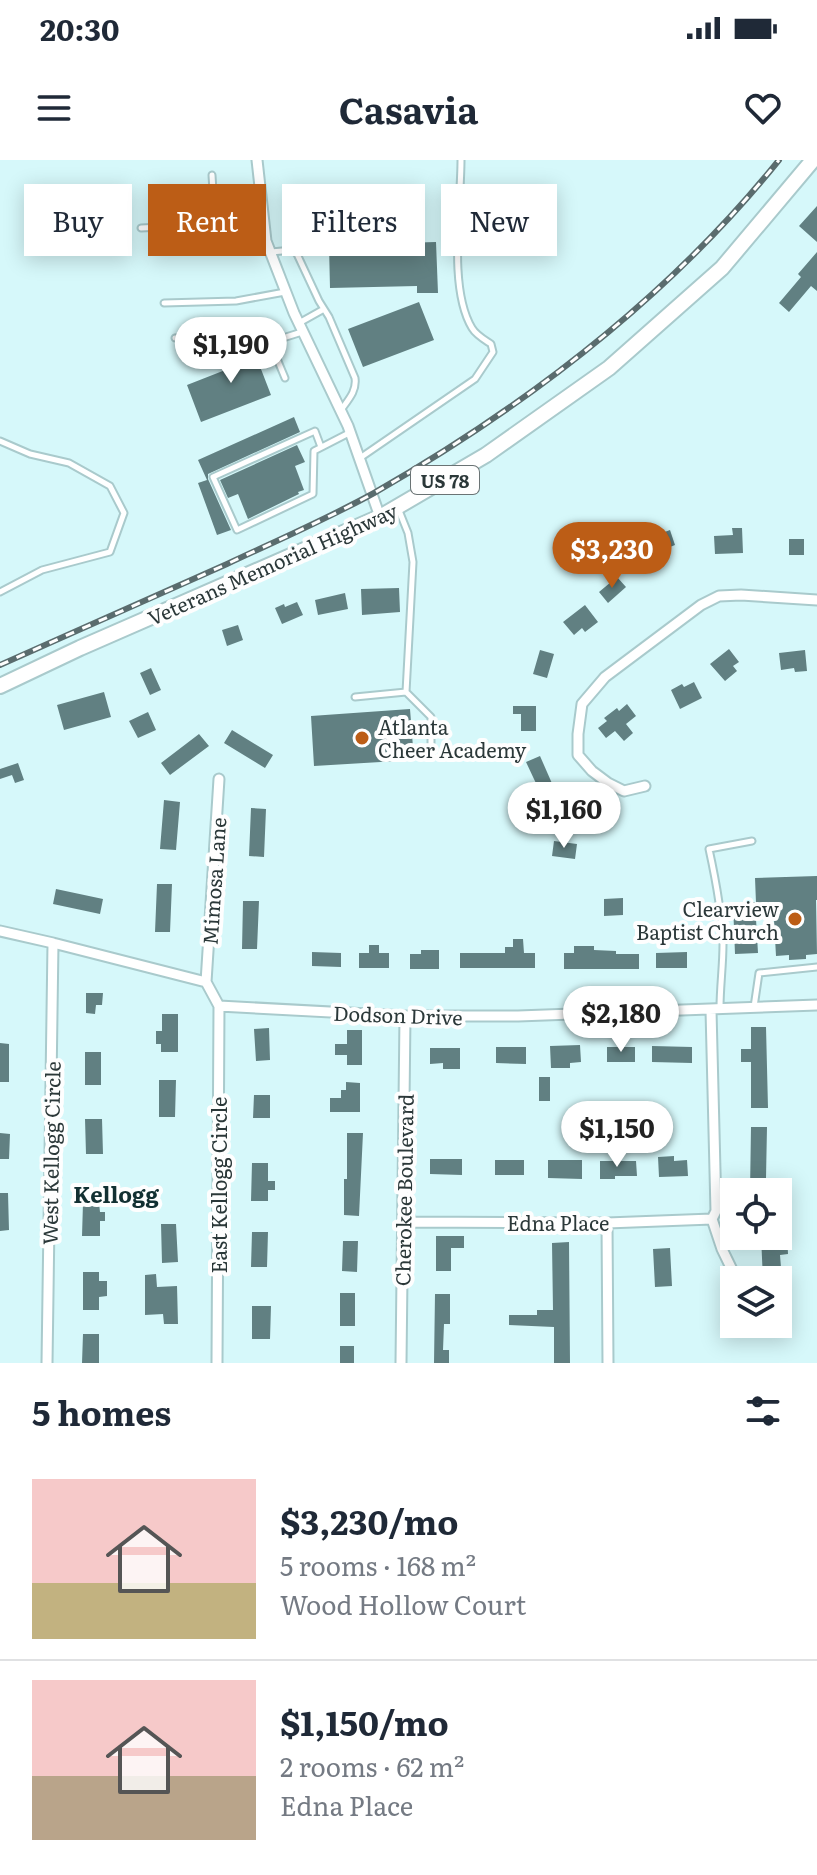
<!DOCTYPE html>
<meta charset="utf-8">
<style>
:root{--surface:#fff;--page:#f2f2f3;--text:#1f2937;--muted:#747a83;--line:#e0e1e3;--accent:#bc5d16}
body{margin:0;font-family:Literata,serif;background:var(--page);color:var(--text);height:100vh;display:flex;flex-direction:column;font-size:30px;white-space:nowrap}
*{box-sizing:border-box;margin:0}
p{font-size:26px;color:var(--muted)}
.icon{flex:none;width:44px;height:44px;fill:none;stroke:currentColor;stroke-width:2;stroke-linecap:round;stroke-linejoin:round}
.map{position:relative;height:1203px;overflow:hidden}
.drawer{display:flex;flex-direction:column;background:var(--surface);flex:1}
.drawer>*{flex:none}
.guide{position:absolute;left:24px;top:24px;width:770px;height:72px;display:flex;gap:16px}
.tools{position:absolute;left:720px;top:1018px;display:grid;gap:16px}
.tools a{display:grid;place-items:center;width:72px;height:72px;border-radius:0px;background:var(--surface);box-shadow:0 4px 20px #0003;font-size:40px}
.price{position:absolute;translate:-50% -68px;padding:0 18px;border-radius:28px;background:#fff;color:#222;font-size:26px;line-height:52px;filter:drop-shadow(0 2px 4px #0008)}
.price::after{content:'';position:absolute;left:50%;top:48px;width:24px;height:18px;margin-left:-12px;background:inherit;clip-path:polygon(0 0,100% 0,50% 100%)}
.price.selected{background:var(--accent);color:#fff}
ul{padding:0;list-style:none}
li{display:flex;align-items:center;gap:24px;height:200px;padding:0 32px}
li+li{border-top:2px solid var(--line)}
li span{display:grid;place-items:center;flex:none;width:224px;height:160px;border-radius:0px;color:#555}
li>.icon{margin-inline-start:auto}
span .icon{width:96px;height:96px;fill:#fffc;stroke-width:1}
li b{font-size:34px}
h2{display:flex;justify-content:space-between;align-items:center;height:96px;padding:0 32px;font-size:34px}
.chip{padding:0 28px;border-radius:0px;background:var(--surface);box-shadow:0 4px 20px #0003;font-size:28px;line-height:72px}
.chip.selected{background:var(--accent);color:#fff}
.status{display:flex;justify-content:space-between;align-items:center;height:56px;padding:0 40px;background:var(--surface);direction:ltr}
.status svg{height:22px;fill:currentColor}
header{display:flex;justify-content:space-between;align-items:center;height:104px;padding:0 32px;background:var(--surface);font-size:36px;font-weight:700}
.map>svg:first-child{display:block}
</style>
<div class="status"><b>20:30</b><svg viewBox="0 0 49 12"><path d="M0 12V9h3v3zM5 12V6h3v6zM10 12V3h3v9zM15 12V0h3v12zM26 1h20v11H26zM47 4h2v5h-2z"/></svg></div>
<header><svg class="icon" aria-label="menu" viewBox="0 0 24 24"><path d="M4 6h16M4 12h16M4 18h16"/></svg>Casavia<svg class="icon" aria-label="heart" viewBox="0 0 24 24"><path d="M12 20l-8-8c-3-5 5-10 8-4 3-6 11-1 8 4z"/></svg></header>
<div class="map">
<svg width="817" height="1203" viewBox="0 0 817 1203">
<rect width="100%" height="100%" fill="#d6f8fa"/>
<!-- building -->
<path fill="#618082" d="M 817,46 L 817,82 L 799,66 Z
M 436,82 L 438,133 L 417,133 L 417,126 L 330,128 L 329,85 Z
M 817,92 L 817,131 L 811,126 L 789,152 L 779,143 L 801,117 L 798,114 Z
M 419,142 L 434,180 L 363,207 L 348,169 Z
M 247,178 L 249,178 L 271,235 L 201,262 L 187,225 L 238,205 L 229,184 Z
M 294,257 L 300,272 L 208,314 L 208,319 L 231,370 L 217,375 L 198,323 L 207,320 L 198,300 Z
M 297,285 L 305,302 L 295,306 L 304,330 L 298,332 L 299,334 L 248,359 L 238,334 L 228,338 L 220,320 Z
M 732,368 L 742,368 L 743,393 L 715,394 L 714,376 L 733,375 Z
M 670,370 L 675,385 L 660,391 L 662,398 L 655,401 L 646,376 L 654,373 L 654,376 Z
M 789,379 L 804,379 L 804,395 L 789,395 Z
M 617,417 L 626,427 L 608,443 L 599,432 Z
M 399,428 L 400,452 L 362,455 L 361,429 Z
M 345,433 L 348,449 L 318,455 L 315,440 Z
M 297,442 L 303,455 L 282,464 L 275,448 L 284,444 L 285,447 Z
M 585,445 L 598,462 L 585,472 L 582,468 L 574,475 L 563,462 Z
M 238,465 L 243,480 L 227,486 L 222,470 Z
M 729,489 L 739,502 L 733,506 L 737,511 L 725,521 L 710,504 Z
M 540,490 L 554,494 L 547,518 L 533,514 Z
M 805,490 L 807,511 L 795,512 L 794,508 L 781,510 L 779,493 Z
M 151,508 L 161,530 L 150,535 L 140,513 Z
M 694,522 L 702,538 L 680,549 L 671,530 L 682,524 L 684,527 Z
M 104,532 L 111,557 L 64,570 L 57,545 Z
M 627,544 L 636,556 L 626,564 L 633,573 L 624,581 L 615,571 L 606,578 L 598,568 L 607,561 L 604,558 L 617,548 L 619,551 Z
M 513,546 L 536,546 L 536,571 L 521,571 L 521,554 L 513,554 Z
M 410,549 L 414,600 L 314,606 L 311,556 Z
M 148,552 L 156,570 L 138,578 L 129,561 Z
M 232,570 L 273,595 L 265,608 L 224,583 Z
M 199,574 L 209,586 L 170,615 L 161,603 Z
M 540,596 L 554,628 L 541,634 L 526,602 Z
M 18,603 L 24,620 L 15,623 L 12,615 L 0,619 L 0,609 Z
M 164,640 L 180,642 L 176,690 L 160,689 Z
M 251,648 L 266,649 L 264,697 L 249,696 Z
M 554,681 L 577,684 L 575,699 L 552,696 Z
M 817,716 L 817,740 L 816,740 L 817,794 L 806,795 L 806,799 L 789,800 L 789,795 L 776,796 L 773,742 L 756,743 L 755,718 Z
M 157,724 L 172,724 L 170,772 L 155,772 Z
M 56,729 L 103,739 L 100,754 L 53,744 Z
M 623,738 L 623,755 L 604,756 L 604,739 Z
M 243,741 L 259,741 L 257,789 L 242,789 Z
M 755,742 L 758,793 L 735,794 L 733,743 Z
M 513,779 L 523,779 L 524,793 L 535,793 L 535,808 L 460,808 L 460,793 L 505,793 L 505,787 L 513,787 Z
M 369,785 L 379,785 L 379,793 L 389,793 L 389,808 L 359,808 L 359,793 L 369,793 Z
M 574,786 L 594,786 L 594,790 L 616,791 L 616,794 L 639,794 L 639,809 L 564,809 L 564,793 L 574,793 Z
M 421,790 L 439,790 L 439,809 L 410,809 L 410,794 L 421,794 Z
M 312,792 L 341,793 L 341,807 L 312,806 Z
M 687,792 L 687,808 L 656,808 L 656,793 Z
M 86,833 L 103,833 L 102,845 L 96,845 L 95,854 L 86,853 Z
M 162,854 L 178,854 L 178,892 L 161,892 L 161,884 L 156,884 L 156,871 L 162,871 Z
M 751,867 L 766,867 L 768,948 L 751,948 L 751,902 L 741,902 L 741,889 L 751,889 Z
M 269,868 L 270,900 L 256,901 L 254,869 Z
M 347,870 L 362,870 L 362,905 L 347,905 L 347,895 L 335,895 L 335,884 L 347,884 Z
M 0,883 L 9,884 L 9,922 L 0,922 Z
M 580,885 L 581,902 L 570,903 L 570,908 L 551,908 L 550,886 Z
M 652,886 L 692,887 L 692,903 L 652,902 Z
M 496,887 L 526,887 L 526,904 L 496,903 Z
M 607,887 L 635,887 L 635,902 L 607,902 Z
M 430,888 L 460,888 L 460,909 L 443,909 L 443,903 L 430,904 Z
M 85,892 L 101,892 L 101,925 L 85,925 Z
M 539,917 L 550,917 L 550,941 L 539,941 Z
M 159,920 L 176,920 L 175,957 L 159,957 Z
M 346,922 L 360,923 L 360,952 L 330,952 L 330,938 L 341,938 L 341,930 L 346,930 Z
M 254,935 L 270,935 L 270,958 L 253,958 Z
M 85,959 L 102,959 L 103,994 L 86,994 Z
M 751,967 L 767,967 L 766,1018 L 774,1018 L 774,1032 L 750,1032 Z
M 0,973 L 10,974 L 9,999 L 0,999 Z
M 347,973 L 363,973 L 359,1056 L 344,1055 L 344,1019 L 347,1019 Z
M 674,996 L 674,1001 L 687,1000 L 688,1016 L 659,1017 L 658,997 Z
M 430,999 L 462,999 L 462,1015 L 430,1014 Z
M 495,1000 L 524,1000 L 524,1015 L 495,1015 Z
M 548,1000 L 582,1000 L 582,1019 L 548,1018 Z
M 600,1001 L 636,1001 L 637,1016 L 615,1016 L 615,1019 L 600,1019 Z
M 252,1003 L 268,1003 L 268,1021 L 275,1021 L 275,1030 L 268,1030 L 268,1041 L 251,1041 Z
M 0,1033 L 8,1033 L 9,1070 L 0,1071 Z
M 83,1043 L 99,1043 L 100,1052 L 105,1052 L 105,1061 L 100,1061 L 100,1076 L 82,1076 Z
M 161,1064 L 176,1064 L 178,1102 L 162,1103 Z
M 252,1072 L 268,1072 L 267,1107 L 251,1107 Z
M 778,1074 L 787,1074 L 788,1094 L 780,1095 L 782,1120 L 763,1120 L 761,1076 L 778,1076 Z
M 436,1076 L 464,1076 L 464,1088 L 451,1088 L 451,1111 L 436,1111 Z
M 343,1081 L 358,1081 L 357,1112 L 342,1111 Z
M 569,1082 L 570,1203 L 554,1203 L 554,1167 L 509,1165 L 509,1155 L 537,1155 L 537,1150 L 553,1150 L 552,1083 Z
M 670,1088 L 672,1126 L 655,1127 L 653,1089 Z
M 83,1112 L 99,1112 L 99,1121 L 107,1121 L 107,1136 L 99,1137 L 99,1150 L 83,1150 Z
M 156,1114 L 157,1127 L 177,1126 L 178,1164 L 164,1164 L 163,1154 L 145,1155 L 145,1115 Z
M 340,1133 L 355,1133 L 355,1166 L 340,1166 Z
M 435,1134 L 450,1134 L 450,1164 L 444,1164 L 443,1190 L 449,1190 L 449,1203 L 434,1203 Z
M 252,1146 L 271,1146 L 270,1179 L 252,1179 Z
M 83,1174 L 99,1174 L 99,1203 L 82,1203 Z
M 340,1186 L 354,1186 L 354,1203 L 340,1203 Z"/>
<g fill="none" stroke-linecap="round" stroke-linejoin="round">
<!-- service casing -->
<g stroke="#a9cacc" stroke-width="9">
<path id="service" d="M 212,15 L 215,64
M 141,68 L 263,62
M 271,92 L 293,90 L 297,94 L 319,141 L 329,157 L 355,218 C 357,231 348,240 341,250
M 164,143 L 236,141 L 285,132
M 299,163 L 324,149
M 175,178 L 243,170 L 270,182 L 302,172
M 270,182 L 285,218
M 0,281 L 30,294 L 69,303 L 110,326 L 124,353 L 110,392 L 42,410 L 0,432
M 321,287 L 315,271 L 213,317 L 237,370 L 313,334 L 314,291 L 349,273
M 360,298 L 475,219 L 493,192 L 491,184 C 485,180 476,175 472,168 C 448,128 461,47 461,0
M 398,348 L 408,373 L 413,402 L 406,532 L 431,557 L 431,590
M 355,537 L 406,532
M 754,847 L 759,813 L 817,807
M 720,848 C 720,827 723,806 723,784 C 722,752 716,721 709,689 L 752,681"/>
</g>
<!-- minor casing -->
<g stroke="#a9cacc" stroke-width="13">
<path id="minor" d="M 257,0 L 266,81 L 294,153 L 348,266 L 380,357
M 645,626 L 624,631 L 608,623 L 592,611 L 578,595 L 578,574 L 582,544 L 605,517 L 701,445 L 719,436 L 741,435 L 817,440
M 0,771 L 53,783 L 206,822 L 219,846 L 405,856 L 518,856 L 817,845
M 206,822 L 219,619
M 711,850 L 716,1051 L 712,1059 L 722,1089 L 737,1120
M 403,1062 L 607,1063 L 712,1059
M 607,1063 L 608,1203
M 47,1203 L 53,783
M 217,1203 L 219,846
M 401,1203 L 405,856"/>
</g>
<!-- primary casing -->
<g stroke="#a9cacc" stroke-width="18">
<path id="primary" d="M 0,526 L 80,488 L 380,357 L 486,295 L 609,208 L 722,108 L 813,0"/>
</g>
<!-- service -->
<use href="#service" stroke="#fff" stroke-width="5"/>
<!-- minor -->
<use href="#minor" stroke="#fff" stroke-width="9"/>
<!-- primary -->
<use href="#primary" stroke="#fff" stroke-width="14"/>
<!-- rail casing -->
<g stroke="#5a6c6e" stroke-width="6">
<path id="rail" d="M 0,505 C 76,471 152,438 227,404 C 276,381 327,359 374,333 C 526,246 669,137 779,0"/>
</g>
<!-- rail -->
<use href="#rail" stroke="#fefefe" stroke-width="3" stroke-dasharray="9" stroke-linecap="butt"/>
</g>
<!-- markers -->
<g fill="#bc5d16" stroke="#fefefe" stroke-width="3">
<circle cx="362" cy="578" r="8"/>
<circle cx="795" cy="759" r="8"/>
</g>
<g text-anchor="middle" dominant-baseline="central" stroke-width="8" stroke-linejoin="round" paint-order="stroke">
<!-- shield labels -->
<rect fill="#fefefe" stroke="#6a7374" stroke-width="2" x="411" y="306" width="68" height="28" rx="6"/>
<g font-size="18" font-weight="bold" fill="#2b3839">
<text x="445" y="320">US 78</text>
</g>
<!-- street labels -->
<g font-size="20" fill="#2b3839" stroke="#fefefe">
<text transform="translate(272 403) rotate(-24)">Veterans Memorial Highway</text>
<text transform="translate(213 721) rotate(-86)">Mimosa Lane</text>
<text transform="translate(398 854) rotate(2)">Dodson Drive</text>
<text transform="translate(50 993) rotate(-89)">West Kellogg Circle</text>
<text transform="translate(218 1025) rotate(-90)">East Kellogg Circle</text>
<text transform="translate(403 1030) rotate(-89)">Cherokee Boulevard</text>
<text x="558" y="1062">Edna Place</text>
</g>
<!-- poi labels -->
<g font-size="20" fill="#2b3839" stroke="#fefefe" text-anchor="start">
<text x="378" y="566">Atlanta<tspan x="378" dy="23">Cheer Academy</tspan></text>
<text x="779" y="748" text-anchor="end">Clearview<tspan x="779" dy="23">Baptist Church</tspan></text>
</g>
<!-- neighbourhood labels -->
<g font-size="22" font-weight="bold" fill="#123032" stroke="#fefefe">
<text x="116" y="1033">Kellogg</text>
</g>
</g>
</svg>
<div class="tools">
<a><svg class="icon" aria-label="locate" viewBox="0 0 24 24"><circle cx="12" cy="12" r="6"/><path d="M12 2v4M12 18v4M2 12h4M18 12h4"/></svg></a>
<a><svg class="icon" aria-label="layers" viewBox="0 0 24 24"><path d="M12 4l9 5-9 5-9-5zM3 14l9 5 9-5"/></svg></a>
</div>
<b class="price" style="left:231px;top:225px">$1,190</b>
<b class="price selected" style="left:612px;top:430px">$3,230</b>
<b class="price" style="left:564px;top:690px">$1,160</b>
<b class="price" style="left:621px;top:894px">$2,180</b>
<b class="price" style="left:617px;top:1009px">$1,150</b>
<div class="guide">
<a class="chip">Buy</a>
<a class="chip selected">Rent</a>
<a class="chip">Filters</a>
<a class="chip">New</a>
</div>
</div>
<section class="drawer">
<h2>5 homes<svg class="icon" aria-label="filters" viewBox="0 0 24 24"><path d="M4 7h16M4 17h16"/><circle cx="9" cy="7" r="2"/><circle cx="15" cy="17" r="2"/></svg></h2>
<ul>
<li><span style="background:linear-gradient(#f6c9c9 65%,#c2b280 0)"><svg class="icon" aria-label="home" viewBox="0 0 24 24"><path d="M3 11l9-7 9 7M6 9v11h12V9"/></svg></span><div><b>$3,230/mo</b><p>5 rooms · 168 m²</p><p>Wood Hollow Court</p></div></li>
<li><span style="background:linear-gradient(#f6c9c9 60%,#b9a48a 0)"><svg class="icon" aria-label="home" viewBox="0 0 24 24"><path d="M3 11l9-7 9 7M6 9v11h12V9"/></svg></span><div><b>$1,150/mo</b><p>2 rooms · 62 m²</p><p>Edna Place</p></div></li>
</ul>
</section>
